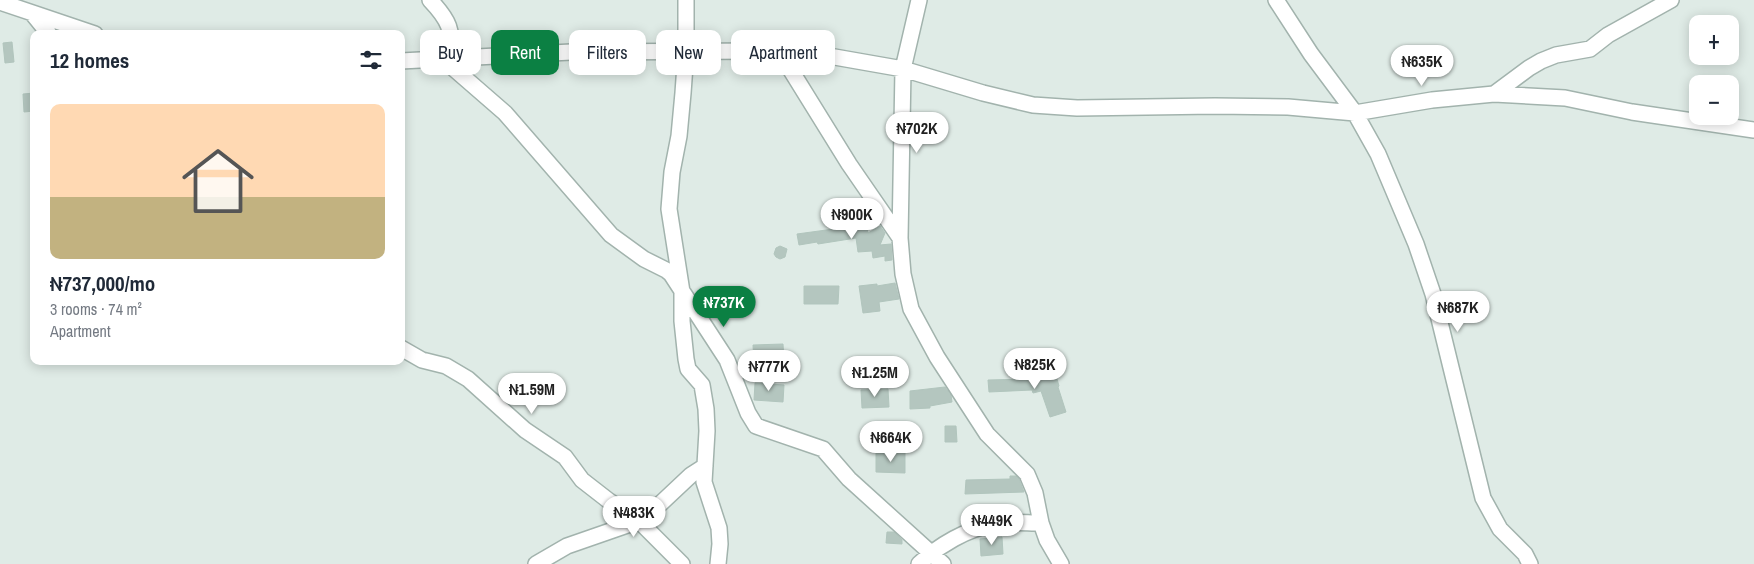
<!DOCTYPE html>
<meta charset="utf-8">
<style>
:root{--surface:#fff;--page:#f6f6f7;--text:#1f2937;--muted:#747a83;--line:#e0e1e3;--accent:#0b8043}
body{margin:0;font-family:"Archivo Narrow",sans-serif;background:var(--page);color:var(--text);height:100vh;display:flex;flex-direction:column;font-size:19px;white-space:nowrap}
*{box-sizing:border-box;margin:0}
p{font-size:16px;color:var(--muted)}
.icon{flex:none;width:28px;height:28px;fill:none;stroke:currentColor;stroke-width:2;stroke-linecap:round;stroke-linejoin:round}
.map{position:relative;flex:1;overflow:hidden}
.side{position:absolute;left:30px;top:30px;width:375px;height:335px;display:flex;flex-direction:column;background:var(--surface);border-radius:10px;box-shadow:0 2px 12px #0003}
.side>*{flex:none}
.guide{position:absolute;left:420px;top:30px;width:475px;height:45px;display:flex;gap:10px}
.fabs{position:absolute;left:1689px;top:15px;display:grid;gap:10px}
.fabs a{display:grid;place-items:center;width:50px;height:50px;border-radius:10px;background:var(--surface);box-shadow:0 2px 12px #0003;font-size:25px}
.price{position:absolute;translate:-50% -42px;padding:0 11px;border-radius:18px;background:#fff;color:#222;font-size:16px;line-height:32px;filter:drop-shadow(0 1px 2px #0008)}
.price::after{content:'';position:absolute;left:50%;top:30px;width:15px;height:11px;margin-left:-8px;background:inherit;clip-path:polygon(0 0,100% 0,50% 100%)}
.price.selected{background:var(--accent);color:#fff}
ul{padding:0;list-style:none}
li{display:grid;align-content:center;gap:10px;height:265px;padding:0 20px}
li+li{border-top:1px solid var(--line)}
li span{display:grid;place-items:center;height:155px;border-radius:10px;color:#555}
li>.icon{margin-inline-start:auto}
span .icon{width:90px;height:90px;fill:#fffc;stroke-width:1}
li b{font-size:21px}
h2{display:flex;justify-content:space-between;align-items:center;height:60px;padding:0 20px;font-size:21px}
.pill{padding:0 18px;border-radius:10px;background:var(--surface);box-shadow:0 2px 12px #0003;font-size:18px;line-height:45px}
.pill.selected{background:var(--accent);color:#fff}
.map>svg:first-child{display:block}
</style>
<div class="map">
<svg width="1754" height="564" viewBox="0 0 1754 564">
<rect width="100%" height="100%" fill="#dfebe6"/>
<!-- building -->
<path fill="#b4c6bf" stroke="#b1c5bd" d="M 12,42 L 14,62 L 5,63 L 3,43 Z
M 34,93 L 34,111 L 24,112 L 23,94 Z
M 880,226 L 885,233 L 880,245 L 891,244 L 892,260 L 885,261 L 885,256 L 873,258 L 872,251 L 858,252 L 856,238 L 818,244 L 817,242 L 799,245 L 797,234 L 841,228 L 848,228 L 856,232 L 855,230 L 867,228 L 868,233 Z
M 780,246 L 787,249 L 785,257 L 780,259 L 776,257 L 774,254 L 776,248 Z
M 895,283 L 899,299 L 879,302 L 880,311 L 863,313 L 859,286 L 877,284 L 877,286 Z
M 804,286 L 839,286 L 838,304 L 804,304 Z
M 783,344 L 784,360 L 754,362 L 753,345 Z
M 1055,372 L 1059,386 L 1058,387 L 1066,412 L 1050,417 L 1041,391 L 1033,393 L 1032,390 L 989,392 L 988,380 L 1029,379 Z
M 755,383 L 784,385 L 783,402 L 754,400 Z
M 945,387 L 951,395 L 952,402 L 930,406 L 930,408 L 910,409 L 910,391 Z
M 888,389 L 889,407 L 862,408 L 861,390 Z
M 945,426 L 956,426 L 957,442 L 945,442 Z
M 876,453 L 905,453 L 905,473 L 876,472 Z
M 1010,476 L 1016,476 L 1019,479 L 1024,492 L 965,494 L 966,480 L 1010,479 Z
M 887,532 L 894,532 L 902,540 L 902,544 L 886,543 Z
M 1002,537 L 1003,554 L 981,556 L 980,539 Z"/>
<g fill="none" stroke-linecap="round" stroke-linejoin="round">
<!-- minor casing -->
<g stroke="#a2b3ad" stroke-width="18">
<path id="minor" d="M 430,0 C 450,21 452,29 452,58
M 686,0 L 686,51 L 683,93 L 679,136 L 672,172 L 669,209 L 682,292 L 682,321 L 686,359 L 688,369 L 702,385 L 706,409 L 707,431 L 704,482 L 719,528 L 720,544 L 718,564
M 919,0 L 903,69 L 900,238 L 903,274 L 911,309 L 937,357 L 987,434 L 1027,474 L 1035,493 L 1041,523 L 1047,540 L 1061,564
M 1276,0 L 1311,54 L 1355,113 L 1378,154 L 1416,244 L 1433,294 L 1483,498 L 1500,529 L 1525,554 L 1530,564
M 0,2 L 95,34
M 32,13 L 49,34
M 779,51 L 849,164 L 900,238
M 444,60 L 505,113 L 611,235 L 644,259 L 666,270 L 671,274 L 727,360 L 748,413 L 756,426 L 823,449 L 849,479 L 943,564
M 401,61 L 571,52 L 779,51 L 829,56 L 903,69 L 983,93 L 1033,105 L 1077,108 L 1215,106 L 1288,107 L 1355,113 L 1432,100 L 1494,94 L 1565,98 L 1632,112 L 1754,130
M 1494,94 L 1529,68 L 1541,61 L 1556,55 L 1590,49 L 1608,35 L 1671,0
M 401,348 L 422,360 L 446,366 L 468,379 L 525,430 L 565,457 L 582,480 L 609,501 L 639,521 L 682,564
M 536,564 L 567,546 L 639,521 L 658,506 L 691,475 L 705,466
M 919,564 C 939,545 967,529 994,524 C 1008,521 1026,523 1041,523"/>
</g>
<!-- minor -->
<use href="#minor" stroke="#fff" stroke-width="15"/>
</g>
</svg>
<div class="fabs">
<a>+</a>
<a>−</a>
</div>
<b class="price" style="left:1422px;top:87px">₦635K</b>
<b class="price" style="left:917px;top:154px">₦702K</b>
<b class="price" style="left:852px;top:240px">₦900K</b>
<b class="price selected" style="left:724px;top:328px">₦737K</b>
<b class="price" style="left:1458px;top:333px">₦687K</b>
<b class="price" style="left:1035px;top:390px">₦825K</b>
<b class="price" style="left:769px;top:392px">₦777K</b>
<b class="price" style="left:875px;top:398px">₦1.25M</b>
<b class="price" style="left:532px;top:415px">₦1.59M</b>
<b class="price" style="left:891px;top:463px">₦664K</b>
<b class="price" style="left:634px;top:538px">₦483K</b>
<b class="price" style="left:992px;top:546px">₦449K</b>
<div class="guide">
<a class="pill">Buy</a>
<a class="pill selected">Rent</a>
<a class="pill">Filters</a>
<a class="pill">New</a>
<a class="pill">Apartment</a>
</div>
<section class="side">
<h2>12 homes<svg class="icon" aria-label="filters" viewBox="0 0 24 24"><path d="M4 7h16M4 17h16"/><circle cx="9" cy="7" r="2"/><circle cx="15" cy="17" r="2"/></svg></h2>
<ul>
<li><span style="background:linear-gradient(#ffd9b3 60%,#c2b280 0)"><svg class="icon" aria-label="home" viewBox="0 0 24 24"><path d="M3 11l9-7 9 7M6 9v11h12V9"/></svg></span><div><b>₦737,000/mo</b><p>3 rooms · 74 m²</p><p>Apartment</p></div></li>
</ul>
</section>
</div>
